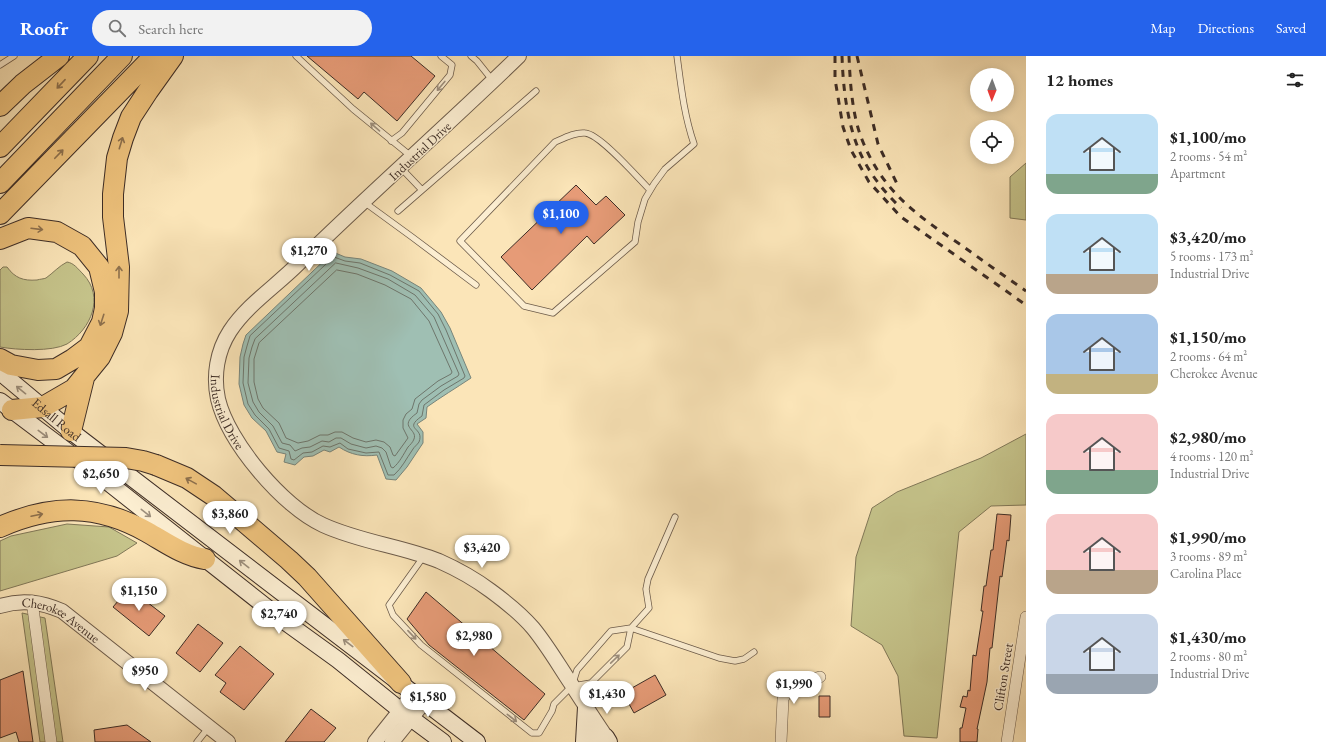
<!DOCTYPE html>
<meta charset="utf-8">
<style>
:root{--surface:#fff;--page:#f2f2f2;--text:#222;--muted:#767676;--accent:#2563eb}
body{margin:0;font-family:"EB Garamond",serif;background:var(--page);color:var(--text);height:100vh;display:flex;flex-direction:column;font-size:15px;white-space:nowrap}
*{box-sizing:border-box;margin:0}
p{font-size:13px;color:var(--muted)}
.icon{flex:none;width:22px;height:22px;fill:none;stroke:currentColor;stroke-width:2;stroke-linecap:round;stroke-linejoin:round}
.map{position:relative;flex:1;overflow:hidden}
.panel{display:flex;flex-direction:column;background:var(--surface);width:300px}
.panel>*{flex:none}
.needle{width:26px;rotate:181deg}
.controls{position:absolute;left:970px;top:12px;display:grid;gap:8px}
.controls a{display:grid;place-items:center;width:44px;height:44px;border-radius:50%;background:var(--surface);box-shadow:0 2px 10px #0003;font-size:20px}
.price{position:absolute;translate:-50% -34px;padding:0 9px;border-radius:14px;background:#fff;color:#222;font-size:13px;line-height:26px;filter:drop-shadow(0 1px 2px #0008)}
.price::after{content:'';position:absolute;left:50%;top:24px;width:12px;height:9px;margin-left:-6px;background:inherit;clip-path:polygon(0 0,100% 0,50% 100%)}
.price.active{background:var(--accent);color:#fff}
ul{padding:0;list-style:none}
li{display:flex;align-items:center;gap:12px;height:100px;padding:0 20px}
li span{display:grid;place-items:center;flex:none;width:112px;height:80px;border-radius:12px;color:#555}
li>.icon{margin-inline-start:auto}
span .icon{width:48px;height:48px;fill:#fffc;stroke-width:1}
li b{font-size:17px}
h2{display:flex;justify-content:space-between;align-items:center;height:48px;padding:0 20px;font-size:17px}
header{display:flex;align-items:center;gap:24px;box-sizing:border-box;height:56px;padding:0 20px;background:var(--accent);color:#fff}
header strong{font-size:19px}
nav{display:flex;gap:22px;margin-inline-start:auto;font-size:14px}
.search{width:280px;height:36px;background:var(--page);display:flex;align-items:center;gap:10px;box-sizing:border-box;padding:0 14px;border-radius:22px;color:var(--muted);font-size:15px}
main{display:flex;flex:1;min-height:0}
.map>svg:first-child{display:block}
</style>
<header>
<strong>Roofr</strong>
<div class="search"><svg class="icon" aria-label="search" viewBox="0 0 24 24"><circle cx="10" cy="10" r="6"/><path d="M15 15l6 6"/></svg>Search here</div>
<nav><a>Map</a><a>Directions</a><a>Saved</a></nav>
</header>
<main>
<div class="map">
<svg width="1026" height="686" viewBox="0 0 1026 686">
<rect width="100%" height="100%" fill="#fbe5b8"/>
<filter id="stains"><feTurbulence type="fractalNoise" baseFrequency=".005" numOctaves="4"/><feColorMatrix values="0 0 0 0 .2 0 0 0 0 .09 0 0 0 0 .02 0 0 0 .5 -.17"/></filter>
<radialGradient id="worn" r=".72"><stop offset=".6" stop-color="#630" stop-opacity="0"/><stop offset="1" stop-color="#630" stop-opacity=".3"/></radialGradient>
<!-- green -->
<path fill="#c5c38a" stroke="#817858" d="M 1026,107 L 1026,164 L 1010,162 L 1010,121 Z
M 67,206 C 74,207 78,213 83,218 C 105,241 91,273 67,288 C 52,296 17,294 0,291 L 0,214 L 3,211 L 7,211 C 15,222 23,225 37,224 C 40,223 44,223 46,222 C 53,217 59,210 67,206 Z
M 1026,378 L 1026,449 L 991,450 L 959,476 L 937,682 L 904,680 L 898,620 L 882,589 L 851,570 L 856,501 L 872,452 L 897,436 L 981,402 Z
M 67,468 L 109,471 L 137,487 L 117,500 L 0,535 L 0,485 L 11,480 Z
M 22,557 L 45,562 L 63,686 L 40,686 Z"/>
<!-- water -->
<path fill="#9fbfb3" stroke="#78857b" d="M 333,196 L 345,201 L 361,203 L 392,215 L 421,232 L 441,256 L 450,272 L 471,322 C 456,332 441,341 427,351 L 426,362 L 417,368 L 423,376 L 423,387 L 407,411 L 396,424 L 386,423 L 377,399 C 363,401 351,399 339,391 L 330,396 L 324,394 L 313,400 L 304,401 L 295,409 L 284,406 L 286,398 L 277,396 L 266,375 L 252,362 L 244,349 L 239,328 L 240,301 L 243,288 L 246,279 Z"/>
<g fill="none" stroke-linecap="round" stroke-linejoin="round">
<!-- shore -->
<path stroke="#6e766c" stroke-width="1" d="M 334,201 L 345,205 L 360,207 L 390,219 L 419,235 L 438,258 L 446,274 L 465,320 L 464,322 L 444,334 L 424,349 L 422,360 C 402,374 425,371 419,386 C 417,389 414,391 413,393 C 406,403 402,412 394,419 L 388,419 L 379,396 L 366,397 L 348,393 L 340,387 L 330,391 L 323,390 L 312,396 L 303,397 L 294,404 L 291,403 L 289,395 L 279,392 L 269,373 L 255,359 L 248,348 L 243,327 L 244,301 L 247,290 L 250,280 Z
M 336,207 L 358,212 L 388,223 L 415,239 L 434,261 L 459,318 L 458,320 L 441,330 L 422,344 L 419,348 L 417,357 C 397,371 418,373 414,383 C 413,386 410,389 408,391 C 403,399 400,406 393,412 L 391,411 L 386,396 L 382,392 L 376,390 L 366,392 L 351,388 L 341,382 L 336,382 L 329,386 L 322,385 L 310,391 L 302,392 L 295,395 L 290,389 L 282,387 L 273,370 L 259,356 L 253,346 L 248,327 L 249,302 L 252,291 L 255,283 Z
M 337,214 L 357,218 L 385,229 L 411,243 L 429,265 L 452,316 L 451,318 L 438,325 L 415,343 L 412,353 L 406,358 L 403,364 L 403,372 L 408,382 L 395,400 L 393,399 L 390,391 L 384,386 L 376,384 L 366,386 L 353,382 L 342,376 L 335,376 L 328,379 L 320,379 L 308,385 L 298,387 L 286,382 L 279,367 L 263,352 L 258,343 L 254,326 L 254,303 L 259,287 Z"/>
</g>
<!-- building -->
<path fill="#e69b77" stroke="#3d2d26" d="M 307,0 L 411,0 L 435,20 L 397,65 L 364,36 L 358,43 Z
M 576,129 L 596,149 L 606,140 L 625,159 L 594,188 L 587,180 L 532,234 L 501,201 Z
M 997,458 L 1011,459 L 1009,485 L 1007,484 L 1002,521 L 1000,520 L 992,592 L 990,592 L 987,626 L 977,673 L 978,673 L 977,686 L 960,686 L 960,672 L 962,672 L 966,652 L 960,651 L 963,640 L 967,641 L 968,634 L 970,635 L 973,599 L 976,600 L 983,555 L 981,555 L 984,530 L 986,530 L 991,494 L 993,494 Z
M 129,532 L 165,560 L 149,580 L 113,551 Z
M 426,536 L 545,638 L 524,664 L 429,589 L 407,563 Z
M 198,568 L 223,587 L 200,616 L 176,597 Z
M 240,590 L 274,618 L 244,654 L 220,636 L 226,627 L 215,619 Z
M 23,615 L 33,686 L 19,686 L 16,676 L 0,682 L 0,624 Z
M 655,619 L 666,639 L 634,657 L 623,637 Z
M 819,640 L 830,640 L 830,661 L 819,661 Z
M 311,653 L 336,672 L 324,686 L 285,686 Z
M 127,669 L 151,686 L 95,686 L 94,674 Z"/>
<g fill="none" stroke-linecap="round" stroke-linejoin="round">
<!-- service casing -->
<g stroke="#6c5b4a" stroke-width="7">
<path id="service" d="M 296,0 L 353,53 L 412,101
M 471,0 L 477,5 L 493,25
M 0,9 L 14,0
M 391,85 L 402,77 L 450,19 L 452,9 L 441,0
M 401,112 L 422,134
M 650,134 C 638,122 600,78 585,77 C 575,76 564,82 555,86 L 460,185 L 524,250 L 553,257 L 635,186 L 638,166 L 645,143 L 654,128 L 665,113 L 694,88 C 684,59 681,30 677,0
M 364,146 L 412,181 L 476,229
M 398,155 L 536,35
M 424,500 L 389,549 L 393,559 L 421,589 L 532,677 L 539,677 L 552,655 L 554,648 L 572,630 L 577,614 L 611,575 L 631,572 L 719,602 L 735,605 L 744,603 L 754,596
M 573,630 L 591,627 L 627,591 L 631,572 L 649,552 L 646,533 L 648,523 L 675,461
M 197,686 L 209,671"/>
</g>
<!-- minor casing -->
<g stroke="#6c5b4a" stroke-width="12">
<path id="minor" d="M 32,545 L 51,686
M 781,686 L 783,643 L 790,630 L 820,621
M 1007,686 L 1026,561"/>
</g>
<!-- tertiary casing -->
<g stroke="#6c5b4a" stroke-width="16">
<g id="tertiary">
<path id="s1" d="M 519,0 C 447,70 370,137 298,208 C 276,230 247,249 230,275 C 217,295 213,320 218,343 C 228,386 283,451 323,469 C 360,486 401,490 439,505 C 457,513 475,523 491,535 C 506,546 521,558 533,572 C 547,589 558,608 570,626 C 582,645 594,663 606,681 L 607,686"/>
<path id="s2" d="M 0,550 C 22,543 41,546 62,555 L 228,686"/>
<path d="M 589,661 L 595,686"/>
<path d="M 375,686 L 414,637"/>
<path d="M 392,686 L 425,645"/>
</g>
</g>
<!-- secondary casing -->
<g stroke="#3d2d26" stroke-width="18">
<g id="secondary">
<path id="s3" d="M 0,316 L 72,376 L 477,686"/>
<path d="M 0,345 L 109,427 L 284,565 L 338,604 L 400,654 L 443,686"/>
<path d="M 606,681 L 609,686"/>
<path d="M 584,686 L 586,651"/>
</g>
</g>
<!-- motorway casing -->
<g stroke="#3d2d26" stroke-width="22">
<path id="motorway" d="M 0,50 L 23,28 L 59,0
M 0,91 L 88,0
M 0,127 L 122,0
M 0,158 L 154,0
M 0,183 L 28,172 L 57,176 L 82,190 L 99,211 L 105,236 L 105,252 L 102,266 L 89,291 L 73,303 L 56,313 L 38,314 L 11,309 L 0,303
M 12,354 L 43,351 L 74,333 L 100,301 L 112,277 L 118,255 L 119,211 L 113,161 L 113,138 L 117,102 L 123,82 L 131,61 L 148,35 L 173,0
M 71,375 L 84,322
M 156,409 L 187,422 L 214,440 L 289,504 L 307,521 L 401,627
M 0,471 C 52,448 97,448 147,476 C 165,486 184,500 205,503"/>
</g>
<!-- service -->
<use href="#service" stroke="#fceed1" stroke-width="5.5"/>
<!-- minor -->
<use href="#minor" stroke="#fceed1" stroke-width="11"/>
<!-- tertiary -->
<use href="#tertiary" stroke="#fceed1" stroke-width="14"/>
<!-- secondary -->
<use href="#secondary" stroke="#fceed1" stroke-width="16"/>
<!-- motorway -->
<use href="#motorway" stroke="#eec27c" stroke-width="20"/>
<!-- rail -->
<path stroke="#3d2d26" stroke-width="3" stroke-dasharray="7 7" stroke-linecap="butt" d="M 835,0 L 835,23 L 843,71 L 851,94 L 869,126 L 901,161 L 1026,249
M 842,0 C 843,31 847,66 859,94 C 868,116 884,136 901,152
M 849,0 C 850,25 852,57 861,81 C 881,134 916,159 961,189 C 982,204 1004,220 1026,235
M 857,0 L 878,88 L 899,132"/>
<!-- motorway-bridge casing -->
<g stroke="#3d2d26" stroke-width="22" stroke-linecap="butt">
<path id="motorway-bridge" d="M 0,399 L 126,402 L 143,405 L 156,409"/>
</g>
<!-- motorway-bridge -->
<use href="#motorway-bridge" stroke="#eec27c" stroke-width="20"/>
</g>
<!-- one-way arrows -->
<defs><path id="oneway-shaft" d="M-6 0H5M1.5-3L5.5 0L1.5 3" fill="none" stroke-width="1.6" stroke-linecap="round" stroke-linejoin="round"/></defs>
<g stroke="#8d704d">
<use href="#oneway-shaft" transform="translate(61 28) rotate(133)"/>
<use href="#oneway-shaft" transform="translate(121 87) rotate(-73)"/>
<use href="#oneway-shaft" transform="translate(59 98) rotate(-46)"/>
<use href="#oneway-shaft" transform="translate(37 173) rotate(7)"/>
<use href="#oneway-shaft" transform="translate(119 216) rotate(-90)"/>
<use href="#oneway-shaft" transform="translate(102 264) rotate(108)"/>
<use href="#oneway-shaft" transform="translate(191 425) rotate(-151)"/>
<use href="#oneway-shaft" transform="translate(37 459) rotate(-12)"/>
</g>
<g stroke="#9c8e7c">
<use href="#oneway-shaft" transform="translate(441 30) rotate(130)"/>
<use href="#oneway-shaft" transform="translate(375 71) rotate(-139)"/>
<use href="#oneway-shaft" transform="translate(21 334) rotate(-141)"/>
<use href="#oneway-shaft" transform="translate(43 378) rotate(37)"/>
<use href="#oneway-shaft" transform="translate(146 457) rotate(38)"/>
<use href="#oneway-shaft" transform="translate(244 508) rotate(-142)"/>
<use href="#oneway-shaft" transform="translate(412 579) rotate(47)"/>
<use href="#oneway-shaft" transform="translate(348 587) rotate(-143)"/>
<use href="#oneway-shaft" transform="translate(615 603) rotate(-44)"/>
<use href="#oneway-shaft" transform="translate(512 662) rotate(38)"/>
</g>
<g text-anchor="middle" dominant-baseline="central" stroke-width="3" stroke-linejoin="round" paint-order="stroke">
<!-- street labels -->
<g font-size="13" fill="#3d2d26" stroke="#fceed1">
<text transform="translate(420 95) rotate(-43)">Industrial Drive</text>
<text stroke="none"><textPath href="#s1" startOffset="485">Industrial Drive</textPath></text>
<text stroke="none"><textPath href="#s3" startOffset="74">Edsall Road</textPath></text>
<text stroke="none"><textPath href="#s2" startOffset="66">Cherokee Avenue</textPath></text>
<text transform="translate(1003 621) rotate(-81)">Clifton Street</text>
</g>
</g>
<rect width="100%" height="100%" filter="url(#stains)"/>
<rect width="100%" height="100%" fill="url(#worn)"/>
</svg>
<div class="controls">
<a><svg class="needle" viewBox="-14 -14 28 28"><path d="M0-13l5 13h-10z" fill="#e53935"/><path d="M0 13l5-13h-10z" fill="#767676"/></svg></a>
<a><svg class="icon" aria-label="locate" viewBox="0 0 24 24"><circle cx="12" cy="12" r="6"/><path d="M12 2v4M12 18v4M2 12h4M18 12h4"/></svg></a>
</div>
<b class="price active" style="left:561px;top:179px">$1,100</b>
<b class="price" style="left:309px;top:216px">$1,270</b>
<b class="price" style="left:101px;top:439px">$2,650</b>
<b class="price" style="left:230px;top:479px">$3,860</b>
<b class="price" style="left:482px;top:513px">$3,420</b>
<b class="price" style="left:139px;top:556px">$1,150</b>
<b class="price" style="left:279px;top:579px">$2,740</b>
<b class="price" style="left:474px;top:601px">$2,980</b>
<b class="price" style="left:145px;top:636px">$950</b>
<b class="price" style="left:794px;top:649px">$1,990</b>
<b class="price" style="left:607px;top:659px">$1,430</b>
<b class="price" style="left:428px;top:662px">$1,580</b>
</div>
<section class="panel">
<h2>12 homes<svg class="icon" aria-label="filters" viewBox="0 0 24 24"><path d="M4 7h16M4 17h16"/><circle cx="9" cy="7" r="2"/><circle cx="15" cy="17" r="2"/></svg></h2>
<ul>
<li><span style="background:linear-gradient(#bfe0f5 75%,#7fa58c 0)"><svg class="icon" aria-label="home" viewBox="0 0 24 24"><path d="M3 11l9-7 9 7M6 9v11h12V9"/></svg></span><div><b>$1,100/mo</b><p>2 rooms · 54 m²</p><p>Apartment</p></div></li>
<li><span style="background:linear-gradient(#bfe0f5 75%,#b9a48a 0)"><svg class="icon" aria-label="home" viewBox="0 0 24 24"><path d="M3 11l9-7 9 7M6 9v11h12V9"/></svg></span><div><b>$3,420/mo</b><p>5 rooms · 173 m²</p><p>Industrial Drive</p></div></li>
<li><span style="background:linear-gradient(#a9c7e8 75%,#c2b280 0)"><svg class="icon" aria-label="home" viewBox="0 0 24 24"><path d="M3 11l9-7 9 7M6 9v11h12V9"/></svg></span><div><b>$1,150/mo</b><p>2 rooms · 64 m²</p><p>Cherokee Avenue</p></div></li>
<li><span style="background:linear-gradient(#f6c9c9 70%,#7fa58c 0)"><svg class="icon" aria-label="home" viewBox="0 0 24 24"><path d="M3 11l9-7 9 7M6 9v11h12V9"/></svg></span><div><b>$2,980/mo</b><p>4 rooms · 120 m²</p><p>Industrial Drive</p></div></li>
<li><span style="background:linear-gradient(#f6c9c9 70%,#b9a48a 0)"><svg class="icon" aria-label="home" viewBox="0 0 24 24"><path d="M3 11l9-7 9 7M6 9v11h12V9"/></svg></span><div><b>$1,990/mo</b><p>3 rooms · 89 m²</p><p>Carolina Place</p></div></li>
<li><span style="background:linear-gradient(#c9d6e8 75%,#9aa5b1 0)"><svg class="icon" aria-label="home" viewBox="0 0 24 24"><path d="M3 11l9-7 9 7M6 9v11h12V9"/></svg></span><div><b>$1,430/mo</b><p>2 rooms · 80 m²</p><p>Industrial Drive</p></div></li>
</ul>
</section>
</main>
